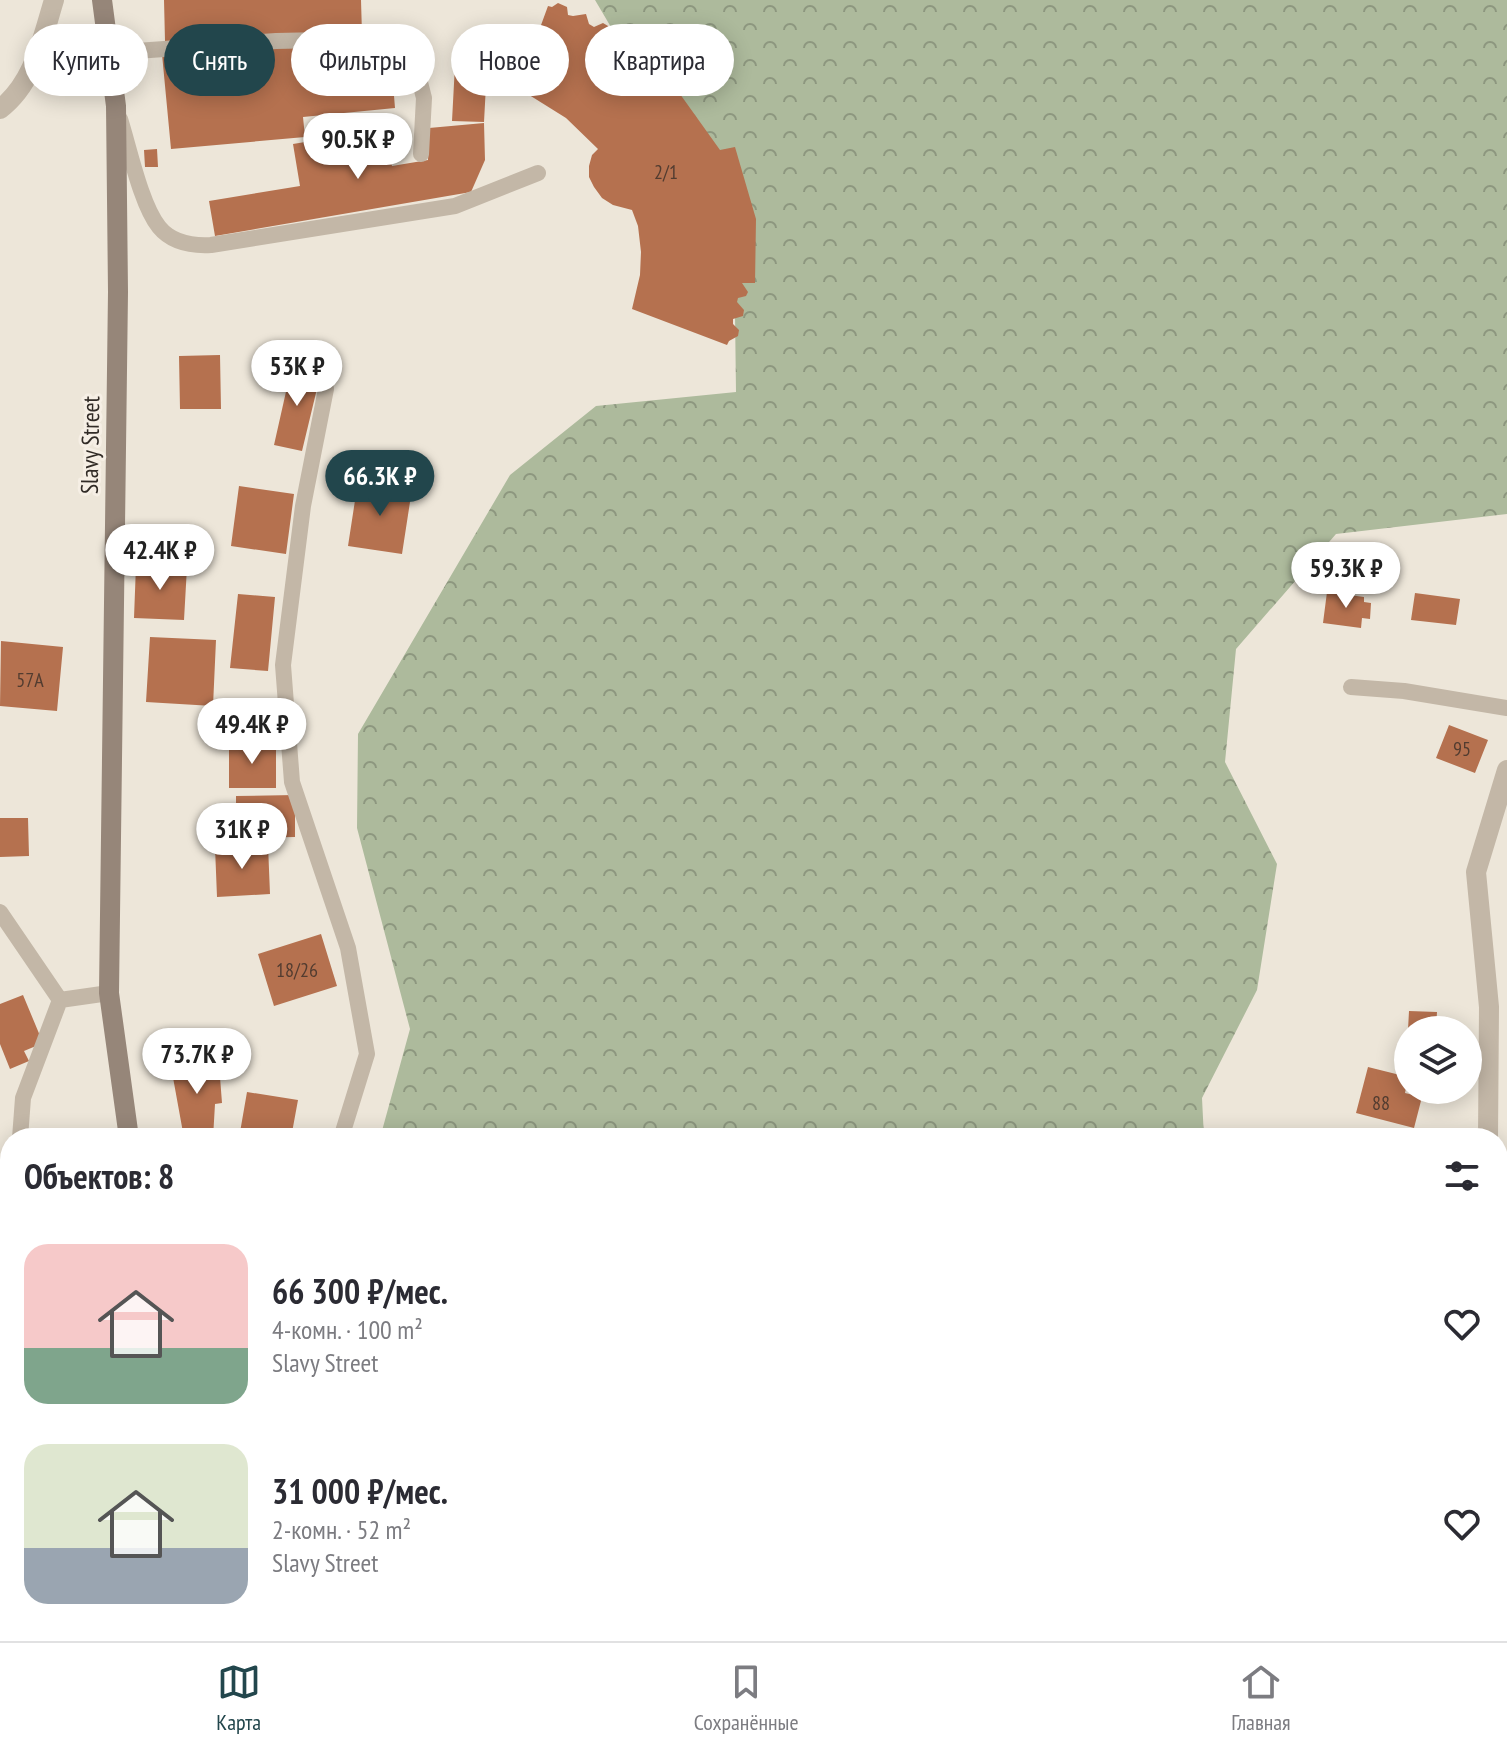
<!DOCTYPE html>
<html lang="ru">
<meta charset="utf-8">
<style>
:root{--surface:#fff;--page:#f2f2f3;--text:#2b2b33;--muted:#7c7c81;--line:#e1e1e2;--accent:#22464c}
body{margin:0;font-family:"PT Sans Narrow",sans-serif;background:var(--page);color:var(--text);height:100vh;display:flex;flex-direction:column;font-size:30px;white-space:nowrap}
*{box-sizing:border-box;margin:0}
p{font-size:26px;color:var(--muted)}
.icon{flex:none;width:44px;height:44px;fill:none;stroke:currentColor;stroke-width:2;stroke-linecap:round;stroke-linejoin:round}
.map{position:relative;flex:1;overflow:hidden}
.drawer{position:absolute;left:0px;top:1128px;width:1508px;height:514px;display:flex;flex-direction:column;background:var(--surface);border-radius:32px 32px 0 0;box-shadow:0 4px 20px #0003}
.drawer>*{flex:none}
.top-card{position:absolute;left:24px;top:24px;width:800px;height:72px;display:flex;gap:16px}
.buttons{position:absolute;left:1394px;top:1016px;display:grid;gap:16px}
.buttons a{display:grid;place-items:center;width:88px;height:88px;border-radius:50%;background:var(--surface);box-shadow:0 4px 20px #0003;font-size:40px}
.price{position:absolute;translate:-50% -68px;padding:0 18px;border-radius:28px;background:#fff;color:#222;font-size:26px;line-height:52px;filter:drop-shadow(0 2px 4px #0008)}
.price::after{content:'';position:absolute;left:50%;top:48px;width:24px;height:18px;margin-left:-12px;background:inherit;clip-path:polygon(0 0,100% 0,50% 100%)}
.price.on{background:var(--accent);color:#fff}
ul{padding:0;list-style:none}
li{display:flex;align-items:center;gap:24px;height:200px;padding:0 24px}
li span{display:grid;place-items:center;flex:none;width:224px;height:160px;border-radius:24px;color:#555}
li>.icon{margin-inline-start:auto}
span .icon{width:96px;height:96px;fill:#fffc;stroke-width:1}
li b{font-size:34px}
h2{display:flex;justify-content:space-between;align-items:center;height:96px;padding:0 24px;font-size:34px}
.chip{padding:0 28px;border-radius:36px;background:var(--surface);box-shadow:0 4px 20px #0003;font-size:28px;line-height:72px}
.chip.on{background:var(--accent);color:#fff}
.tab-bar{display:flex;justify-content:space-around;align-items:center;height:112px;border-top:2px solid var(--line);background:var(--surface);font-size:22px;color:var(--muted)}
.tab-bar a{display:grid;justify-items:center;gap:4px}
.tab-bar .on{color:var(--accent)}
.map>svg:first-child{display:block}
</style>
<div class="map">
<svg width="1507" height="1641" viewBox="0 0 1507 1641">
<defs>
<pattern id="forest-crowns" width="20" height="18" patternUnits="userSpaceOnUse" patternTransform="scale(2)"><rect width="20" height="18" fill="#adba9c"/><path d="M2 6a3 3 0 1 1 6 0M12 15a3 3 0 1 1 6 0" fill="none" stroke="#8d977f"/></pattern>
</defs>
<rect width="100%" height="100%" fill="#ede6d9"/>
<!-- forest -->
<path fill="url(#forest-crowns)" d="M 595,0 L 1507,0 L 1507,514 L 1336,534 L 1236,649 L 1225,762 L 1277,864 L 1257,990 L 1202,1098 L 1204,1138 L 380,1138 L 410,1029 L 357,828 L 358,734 L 510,475 L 596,406 L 736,392 L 734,236 Z
M 344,1632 L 1151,1632 L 1139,1641 L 342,1641 Z"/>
<!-- building -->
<path fill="#b5714f" d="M 164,0 L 361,0 L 362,34 L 165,41 Z
M 558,3 L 567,7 L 568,15 L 573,16 L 586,14 L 589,24 L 594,27 L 603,23 L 608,26 L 609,34 L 615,38 L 627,36 L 630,43 L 629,48 L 633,52 L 640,50 L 646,51 L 648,55 L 647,63 L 651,67 L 663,67 L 666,74 L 664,78 L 668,82 L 673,81 L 681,85 L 680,94 L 720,150 L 735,147 L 756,219 L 755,283 L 742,283 L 748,292 L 746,296 L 738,298 L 737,302 L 744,310 L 743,316 L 733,319 L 733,324 L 739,330 L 738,336 L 729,341 L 727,345 L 632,309 L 640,275 L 641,252 L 638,226 L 632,210 L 613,205 L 602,198 L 594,187 L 589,177 L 589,166 L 592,155 L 598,149 L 566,118 L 518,88 L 548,6 L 552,7 Z
M 296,42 L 298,68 L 391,59 L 395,108 L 303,117 L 305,137 L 171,149 L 162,54 Z
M 456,46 L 488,48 L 484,122 L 452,121 Z
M 484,123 L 485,160 L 471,192 L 215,236 L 209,201 L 300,186 L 293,144 L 360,133 L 365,161 L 390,157 L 392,166 L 428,160 L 429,128 Z
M 157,149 L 158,167 L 145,167 L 144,150 Z
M 220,355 L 221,409 L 180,409 L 179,356 Z
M 292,365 L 321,372 L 302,451 L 274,445 Z
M 358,481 L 412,489 L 402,554 L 348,546 Z
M 239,486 L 294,494 L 286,554 L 231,546 Z
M 136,565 L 187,567 L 184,620 L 134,618 Z
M 1327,592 L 1364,597 L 1364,602 L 1371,603 L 1370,619 L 1362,618 L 1361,628 L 1323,623 Z
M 1415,593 L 1460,599 L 1456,625 L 1411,620 Z
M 238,594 L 275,597 L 268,671 L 230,668 Z
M 150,637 L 216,640 L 213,706 L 146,702 Z
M 1,641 L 63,647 L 57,711 L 0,706 Z
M 1449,725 L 1488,740 L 1475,773 L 1436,758 Z
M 229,745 L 276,745 L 276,788 L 229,788 Z
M 295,795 L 295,837 L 236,838 L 236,796 Z
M 0,818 L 28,818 L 29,856 L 0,857 Z
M 268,845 L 270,894 L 217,897 L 215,847 Z
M 321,934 L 337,986 L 274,1006 L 258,954 Z
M 23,995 L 43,1043 L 24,1051 L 29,1061 L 10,1069 L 0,1044 L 0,1004 Z
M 1409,1011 L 1437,1012 L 1436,1030 L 1408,1030 Z
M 201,1059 L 202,1066 L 219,1064 L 222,1103 L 215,1104 L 213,1138 L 184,1138 L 170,1061 Z
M 1368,1067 L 1408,1077 L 1405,1093 L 1422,1097 L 1414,1128 L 1356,1113 Z
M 247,1092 L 298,1100 L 291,1138 L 239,1138 Z
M 0,1198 L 10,1198 L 10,1235 L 0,1235 Z
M 0,1246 L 10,1246 L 10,1294 L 0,1294 Z
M 136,1632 L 152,1632 L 160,1641 L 136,1641 L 139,1638 Z
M 191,1632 L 231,1632 L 225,1637 L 229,1641 L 199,1641 Z"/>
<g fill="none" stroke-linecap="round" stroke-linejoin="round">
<!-- lane -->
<path stroke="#c3b7a7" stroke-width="16" d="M 108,53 L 276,41 L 367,39 L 392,42 L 414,59 L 424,98 L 421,154
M 120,119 C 129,147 141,205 159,227 C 172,243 192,246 211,245 L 455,206 L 538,173
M 326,389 L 303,506 L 283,665 L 292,782 L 348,948 L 367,1054 L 341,1138
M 1351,687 L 1404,691 L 1507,708
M 0,912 L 60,1000 L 109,993
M 20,1138 L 23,1098 L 60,1000
M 0,1633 L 10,1625"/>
<!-- street -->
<path stroke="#c3b7a7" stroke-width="20" d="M 0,109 C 34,83 42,39 54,0
M 1488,1138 L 1489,1007 L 1476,872 L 1507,770
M 1408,1632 L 1408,1641"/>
<!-- secondary -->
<path stroke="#968679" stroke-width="20" d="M 102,0 L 116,106 L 118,292 L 109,993 L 129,1138
M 0,1463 L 10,1458"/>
</g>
<g text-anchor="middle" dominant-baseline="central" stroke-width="6" stroke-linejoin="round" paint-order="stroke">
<!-- number labels -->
<g font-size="20" fill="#523c30">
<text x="666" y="172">2/1</text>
<text x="30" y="680">57А</text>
<text x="1462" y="749">95</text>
<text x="297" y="970">18/26</text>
<text x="1381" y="1103">88</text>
</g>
<!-- street labels -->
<g font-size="24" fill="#312b26" stroke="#f6efe5">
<text transform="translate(90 445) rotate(-89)">Slavy Street</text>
</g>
</g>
</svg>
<div class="buttons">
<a><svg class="icon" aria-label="layers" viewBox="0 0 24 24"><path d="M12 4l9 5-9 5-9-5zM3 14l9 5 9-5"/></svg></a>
</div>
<b class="price" style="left:358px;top:181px">90.5K ₽</b>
<b class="price" style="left:297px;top:408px">53K ₽</b>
<b class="price on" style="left:380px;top:518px">66.3K ₽</b>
<b class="price" style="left:160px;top:592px">42.4K ₽</b>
<b class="price" style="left:1346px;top:610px">59.3K ₽</b>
<b class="price" style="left:252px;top:766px">49.4K ₽</b>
<b class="price" style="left:242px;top:871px">31K ₽</b>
<b class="price" style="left:197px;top:1096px">73.7K ₽</b>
<div class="top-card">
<a class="chip">Купить</a>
<a class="chip on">Снять</a>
<a class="chip">Фильтры</a>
<a class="chip">Новое</a>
<a class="chip">Квартира</a>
</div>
<section class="drawer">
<h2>Объектов: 8<svg class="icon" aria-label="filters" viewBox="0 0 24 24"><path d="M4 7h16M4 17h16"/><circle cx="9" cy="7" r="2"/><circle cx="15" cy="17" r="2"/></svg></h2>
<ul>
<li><span style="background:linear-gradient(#f6c9c9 65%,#7fa58c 0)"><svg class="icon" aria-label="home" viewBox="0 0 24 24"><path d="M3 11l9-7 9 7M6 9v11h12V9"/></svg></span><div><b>66 300 ₽/мес.</b><p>4-комн. · 100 m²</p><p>Slavy Street</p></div><svg class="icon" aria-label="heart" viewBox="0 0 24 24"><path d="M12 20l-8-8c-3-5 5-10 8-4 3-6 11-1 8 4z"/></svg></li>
<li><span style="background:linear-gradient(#dfe7d0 65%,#9aa5b1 0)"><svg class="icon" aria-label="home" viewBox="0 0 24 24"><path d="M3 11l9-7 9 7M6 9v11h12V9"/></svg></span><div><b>31 000 ₽/мес.</b><p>2-комн. · 52 m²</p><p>Slavy Street</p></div><svg class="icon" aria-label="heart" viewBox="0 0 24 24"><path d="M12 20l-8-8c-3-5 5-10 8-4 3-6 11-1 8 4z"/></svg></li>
</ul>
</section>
</div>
<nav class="tab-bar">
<a class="on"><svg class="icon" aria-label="map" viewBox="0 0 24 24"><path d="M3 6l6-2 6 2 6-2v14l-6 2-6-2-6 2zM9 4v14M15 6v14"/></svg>Карта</a>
<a><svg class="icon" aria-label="saved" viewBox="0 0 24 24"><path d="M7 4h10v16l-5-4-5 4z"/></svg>Сохранённые</a>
<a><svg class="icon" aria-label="home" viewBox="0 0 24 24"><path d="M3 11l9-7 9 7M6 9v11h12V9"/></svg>Главная</a>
</nav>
